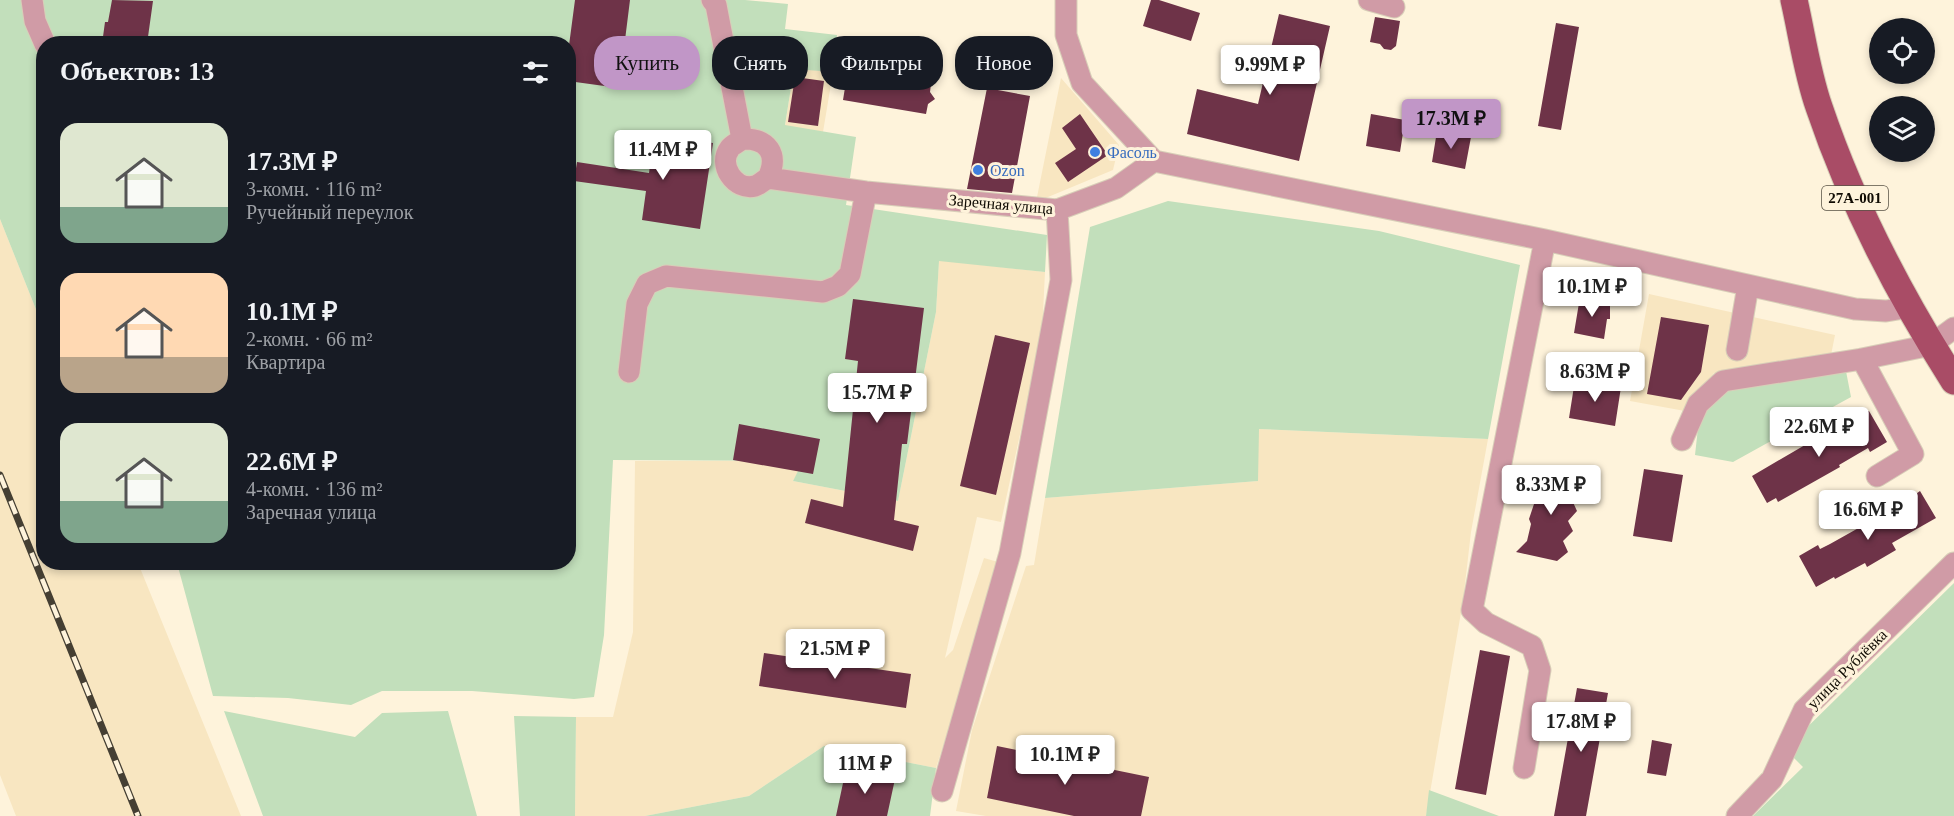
<!DOCTYPE html>
<html lang="ru">
<meta charset="utf-8">
<style>
:root{--surface:#171b24;--page:#20242c;--text:#f1f3f6;--muted:#9ea1a6;--accent:#c196c7}
body{margin:0;font-family:Georgia,serif;background:var(--page);color:var(--text);height:100vh;display:flex;flex-direction:column;font-size:22px;white-space:nowrap}
*{box-sizing:border-box;margin:0}
p{font-size:20px;color:var(--muted)}
.icon{flex:none;width:33px;height:33px;fill:none;stroke:currentColor;stroke-width:2;stroke-linecap:round;stroke-linejoin:round}
.map{position:relative;flex:1;overflow:hidden}
.sheet{position:absolute;left:36px;top:36px;width:540px;height:534px;display:flex;flex-direction:column;background:var(--surface);border-radius:24px;box-shadow:0 3px 9px #0003}
.sheet>*{flex:none}
.top-card{position:absolute;left:594px;top:36px;width:570px;height:54px;display:flex;gap:12px}
.buttons{position:absolute;left:1869px;top:18px;display:grid;gap:12px}
.buttons a{display:grid;place-items:center;width:66px;height:66px;border-radius:50%;background:var(--surface);box-shadow:0 3px 9px #0003;font-size:30px}
.price{position:absolute;translate:-50% -51px;padding:0 14px;border-radius:6px;background:#fff;color:#222;font-size:20px;line-height:39px;filter:drop-shadow(0 2px 3px #0008)}
.price::after{content:'';position:absolute;left:50%;top:36px;width:18px;height:14px;margin-left:-9px;background:inherit;clip-path:polygon(0 0,100% 0,50% 100%)}
.price.on{background:var(--accent);color:#111}
ul{padding:0;list-style:none}
li{display:flex;align-items:center;gap:18px;height:150px;padding:0 24px}
li span{display:grid;place-items:center;flex:none;width:168px;height:120px;border-radius:18px;color:#555}
li>.icon{margin-inline-start:auto}
span .icon{width:72px;height:72px;fill:#fffc;stroke-width:1}
li b{font-size:26px}
h2{display:flex;justify-content:space-between;align-items:center;height:72px;padding:0 24px;font-size:26px}
.chip{padding:0 21px;border-radius:24px;background:var(--surface);box-shadow:0 3px 9px #0003;font-size:21px;line-height:54px}
.chip.on{background:var(--accent);color:#111}
.map>svg:first-child{display:block}
</style>
<div class="map">
<svg width="1954" height="816" viewBox="0 0 1954 816">
<rect width="100%" height="100%" fill="#fef3db"/>
<!-- built -->
<path fill="#f8e6c1" d="M 794,68 L 833,72 L 823,132 L 785,126 Z
M 1061,78 L 1119,145 L 1113,170 L 1036,202 Z
M 0,219 L 43,327 L 44,562 L 138,563 L 241,816 L 16,816 L 0,775 Z
M 939,260 L 1045,272 L 1042,333 L 1001,522 L 977,517 L 945,658 L 953,650 L 984,558 L 998,562 L 980,629 L 936,768 L 824,746 L 749,796 L 645,816 L 575,816 L 576,717 L 613,717 L 633,632 L 635,461 L 804,461 L 793,481 L 898,501 L 936,312 Z
M 1649,294 L 1835,335 L 1831,355 L 1714,373 L 1685,411 L 1630,401 Z
M 1258,429 L 1488,439 L 1471,532 L 1463,601 L 1426,816 L 986,816 L 956,811 L 972,730 L 1026,566 L 1034,565 L 1045,498 L 1258,481 Z"/>
<!-- green -->
<path fill="#c2dfbb" d="M 0,0 L 745,0 L 788,4 L 785,29 L 837,35 L 833,72 L 794,69 L 785,125 L 856,137 L 846,205 L 1047,235 L 1045,272 L 939,261 L 936,312 L 898,501 L 793,481 L 803,461 L 613,460 L 604,635 L 594,697 L 574,699 L 472,691 L 382,691 L 351,705 L 288,698 L 213,696 L 177,563 L 568,562 L 568,44 L 44,44 L 43,327 L 0,219 Z
M 1168,201 L 1379,231 L 1520,265 L 1488,439 L 1259,429 L 1258,481 L 1045,498 L 1090,227 Z
M 1845,366 L 1851,397 L 1733,462 L 1695,455 L 1698,428 L 1706,408 L 1724,391 Z
M 1954,583 L 1954,816 L 1753,816 L 1803,767 L 1785,749 Z
M 224,711 L 355,737 L 382,713 L 448,711 L 477,816 L 263,816 Z
M 514,716 L 576,717 L 575,816 L 520,816 Z
M 824,746 L 936,768 L 930,816 L 645,816 L 749,796 Z
M 1429,790 L 1499,816 L 1426,816 Z"/>
<!-- building -->
<path fill="#6e3348" d="M 112,0 L 153,1 L 147,44 L 102,44 L 105,22 L 108,22 Z
M 575,0 L 630,0 L 619,88 L 568,81 L 568,53 Z
M 1151,0 L 1159,0 L 1200,13 L 1191,41 L 1143,26 Z
M 1279,14 L 1330,26 L 1299,161 L 1187,134 L 1197,89 L 1258,104 Z
M 1375,17 L 1400,21 L 1396,46 L 1391,50 L 1384,49 L 1380,44 L 1370,42 Z
M 1556,23 L 1579,27 L 1561,130 L 1538,126 Z
M 848,69 L 931,84 L 930,92 L 935,99 L 928,104 L 926,114 L 843,100 Z
M 795,77 L 824,81 L 818,126 L 788,122 Z
M 987,88 L 1030,96 L 1012,193 L 967,189 Z
M 1080,114 L 1108,155 L 1068,182 L 1055,163 L 1076,149 L 1062,128 Z
M 1371,114 L 1405,120 L 1400,152 L 1366,146 Z
M 1437,131 L 1471,137 L 1465,169 L 1432,162 Z
M 654,135 L 713,143 L 700,229 L 642,220 L 646,191 L 574,181 L 577,162 L 649,173 Z
M 1580,297 L 1610,303 L 1610,319 L 1607,319 L 1604,339 L 1574,333 Z
M 853,299 L 924,308 L 907,444 L 902,444 L 894,520 L 919,526 L 913,551 L 805,523 L 811,499 L 843,507 L 858,361 L 845,359 Z
M 1661,317 L 1709,325 L 1701,372 L 1681,400 L 1647,394 Z
M 995,335 L 1030,343 L 996,495 L 960,486 Z
M 1575,380 L 1621,387 L 1615,426 L 1569,418 Z
M 1869,411 L 1887,442 L 1870,452 L 1868,448 L 1839,465 L 1840,467 L 1778,502 L 1776,498 L 1767,503 L 1752,476 L 1805,445 Z
M 739,424 L 820,439 L 813,474 L 733,460 Z
M 1533,469 L 1577,478 L 1581,491 L 1572,500 L 1577,511 L 1568,521 L 1573,531 L 1563,541 L 1568,552 L 1557,561 L 1516,552 L 1527,541 L 1531,524 L 1529,519 L 1541,483 Z
M 1644,469 L 1683,475 L 1672,542 L 1633,536 Z
M 1920,491 L 1936,518 L 1892,543 L 1896,550 L 1867,567 L 1865,563 L 1835,579 L 1834,577 L 1816,587 L 1799,556 L 1818,545 L 1820,549 L 1830,544 L 1896,507 L 1893,503 L 1910,492 L 1913,496 Z
M 1480,650 L 1510,656 L 1486,795 L 1455,789 Z
M 764,653 L 911,674 L 906,708 L 759,686 Z
M 1577,688 L 1608,693 L 1586,816 L 1554,816 Z
M 1652,740 L 1672,744 L 1666,776 L 1647,773 Z
M 997,746 L 1149,777 L 1141,816 L 1074,816 L 987,798 Z
M 846,769 L 895,779 L 887,816 L 836,816 Z"/>
<g fill="none" stroke-linecap="round" stroke-linejoin="round">
<!-- minor casing -->
<g stroke="#d8ceb8" stroke-width="23">
<path id="minor" d="M 32,0 L 35,21 L 45,44
M 712,0 L 716,5 L 742,139
M 1066,0 L 1066,35 L 1082,83 L 1154,161
M 1369,0 L 1394,7
M 742,139 C 739,142 732,145 730,148 C 717,165 735,191 755,186 C 759,185 764,180 768,178 L 866,192 L 1057,210 L 1116,188 L 1154,161
M 742,139 C 768,138 779,154 768,178
M 1154,161 L 1545,240 L 1855,309 L 1886,311 L 1910,307
M 1737,350 L 1748,286
M 1862,359 L 1913,454 L 1877,476
M 629,372 L 637,304 L 647,284 L 666,276 L 823,292 L 838,286 L 850,274 L 866,192
M 1682,440 L 1698,404 L 1723,381 L 1862,359 L 1931,345 L 1954,328
M 1524,768 L 1540,670 L 1532,646 L 1486,623 L 1472,610 L 1545,240
M 942,791 L 1010,553 L 1061,280 L 1057,210
M 1737,816 L 1772,779 L 1804,710 L 1954,563"/>
</g>
<!-- major casing -->
<g stroke="#d8ceb8" stroke-width="29">
<path id="major" d="M 1794,0 C 1802,35 1807,73 1819,107 C 1851,202 1900,296 1954,381"/>
</g>
<!-- minor -->
<use href="#minor" stroke="#d09ba6" stroke-width="21"/>
<!-- major -->
<use href="#major" stroke="#a94c66" stroke-width="27"/>
<!-- rail casing -->
<g stroke="#453f33" stroke-width="7">
<path id="rail" d="M 0,475 L 138,816"/>
</g>
<!-- rail -->
<use href="#rail" stroke="#fef3db" stroke-width="4.5" stroke-dasharray="14" stroke-linecap="butt"/>
</g>
<!-- markers -->
<g fill="#3f7fe0" stroke="#fef3db" stroke-width="2">
<circle cx="1095" cy="152" r="6"/>
<circle cx="978" cy="170" r="6"/>
</g>
<g text-anchor="middle" dominant-baseline="central" stroke-width="6" stroke-linejoin="round" paint-order="stroke">
<!-- shield labels -->
<rect fill="#fef3db" stroke="#575144" stroke-width="1.5" x="1822" y="186" width="66" height="24" rx="4.5"/>
<g font-size="15" font-weight="bold" fill="#100b03">
<text x="1855" y="198">27А-001</text>
</g>
<!-- shop labels -->
<g font-size="16" fill="#366cbe" stroke="#fef3db" text-anchor="start">
<text x="1107" y="152">Фасоль</text>
<text x="990" y="170">Ozon</text>
</g>
<!-- street labels -->
<g font-size="16" fill="#100b03" stroke="#fef3db">
<text transform="translate(1001 204) rotate(5)">Заречная улица</text>
<text transform="translate(1847 669) rotate(-45)">улица Рублёвка</text>
</g>
</g>
</svg>
<div class="buttons">
<a><svg class="icon" aria-label="locate" viewBox="0 0 24 24"><circle cx="12" cy="12" r="6"/><path d="M12 2v4M12 18v4M2 12h4M18 12h4"/></svg></a>
<a><svg class="icon" aria-label="layers" viewBox="0 0 24 24"><path d="M12 4l9 5-9 5-9-5zM3 14l9 5 9-5"/></svg></a>
</div>
<b class="price" style="left:1270px;top:96px">9.99M ₽</b>
<b class="price on" style="left:1451px;top:150px">17.3M ₽</b>
<b class="price" style="left:663px;top:181px">11.4M ₽</b>
<b class="price" style="left:1592px;top:318px">10.1M ₽</b>
<b class="price" style="left:1595px;top:403px">8.63M ₽</b>
<b class="price" style="left:877px;top:424px">15.7M ₽</b>
<b class="price" style="left:1819px;top:458px">22.6M ₽</b>
<b class="price" style="left:1551px;top:516px">8.33M ₽</b>
<b class="price" style="left:1868px;top:541px">16.6M ₽</b>
<b class="price" style="left:835px;top:680px">21.5M ₽</b>
<b class="price" style="left:1581px;top:753px">17.8M ₽</b>
<b class="price" style="left:1065px;top:786px">10.1M ₽</b>
<b class="price" style="left:865px;top:795px">11M ₽</b>
<div class="top-card">
<a class="chip on">Купить</a>
<a class="chip">Снять</a>
<a class="chip">Фильтры</a>
<a class="chip">Новое</a>
</div>
<section class="sheet">
<h2>Объектов: 13<svg class="icon" aria-label="filters" viewBox="0 0 24 24"><path d="M4 7h16M4 17h16"/><circle cx="9" cy="7" r="2"/><circle cx="15" cy="17" r="2"/></svg></h2>
<ul>
<li><span style="background:linear-gradient(#dfe7d0 70%,#7fa58c 0)"><svg class="icon" aria-label="home" viewBox="0 0 24 24"><path d="M3 11l9-7 9 7M6 9v11h12V9"/></svg></span><div><b>17.3M ₽</b><p>3-комн. · 116 m²</p><p>Ручейный переулок</p></div></li>
<li><span style="background:linear-gradient(#ffd9b3 70%,#b9a48a 0)"><svg class="icon" aria-label="home" viewBox="0 0 24 24"><path d="M3 11l9-7 9 7M6 9v11h12V9"/></svg></span><div><b>10.1M ₽</b><p>2-комн. · 66 m²</p><p>Квартира</p></div></li>
<li><span style="background:linear-gradient(#dfe7d0 65%,#7fa58c 0)"><svg class="icon" aria-label="home" viewBox="0 0 24 24"><path d="M3 11l9-7 9 7M6 9v11h12V9"/></svg></span><div><b>22.6M ₽</b><p>4-комн. · 136 m²</p><p>Заречная улица</p></div></li>
</ul>
</section>
</div>
